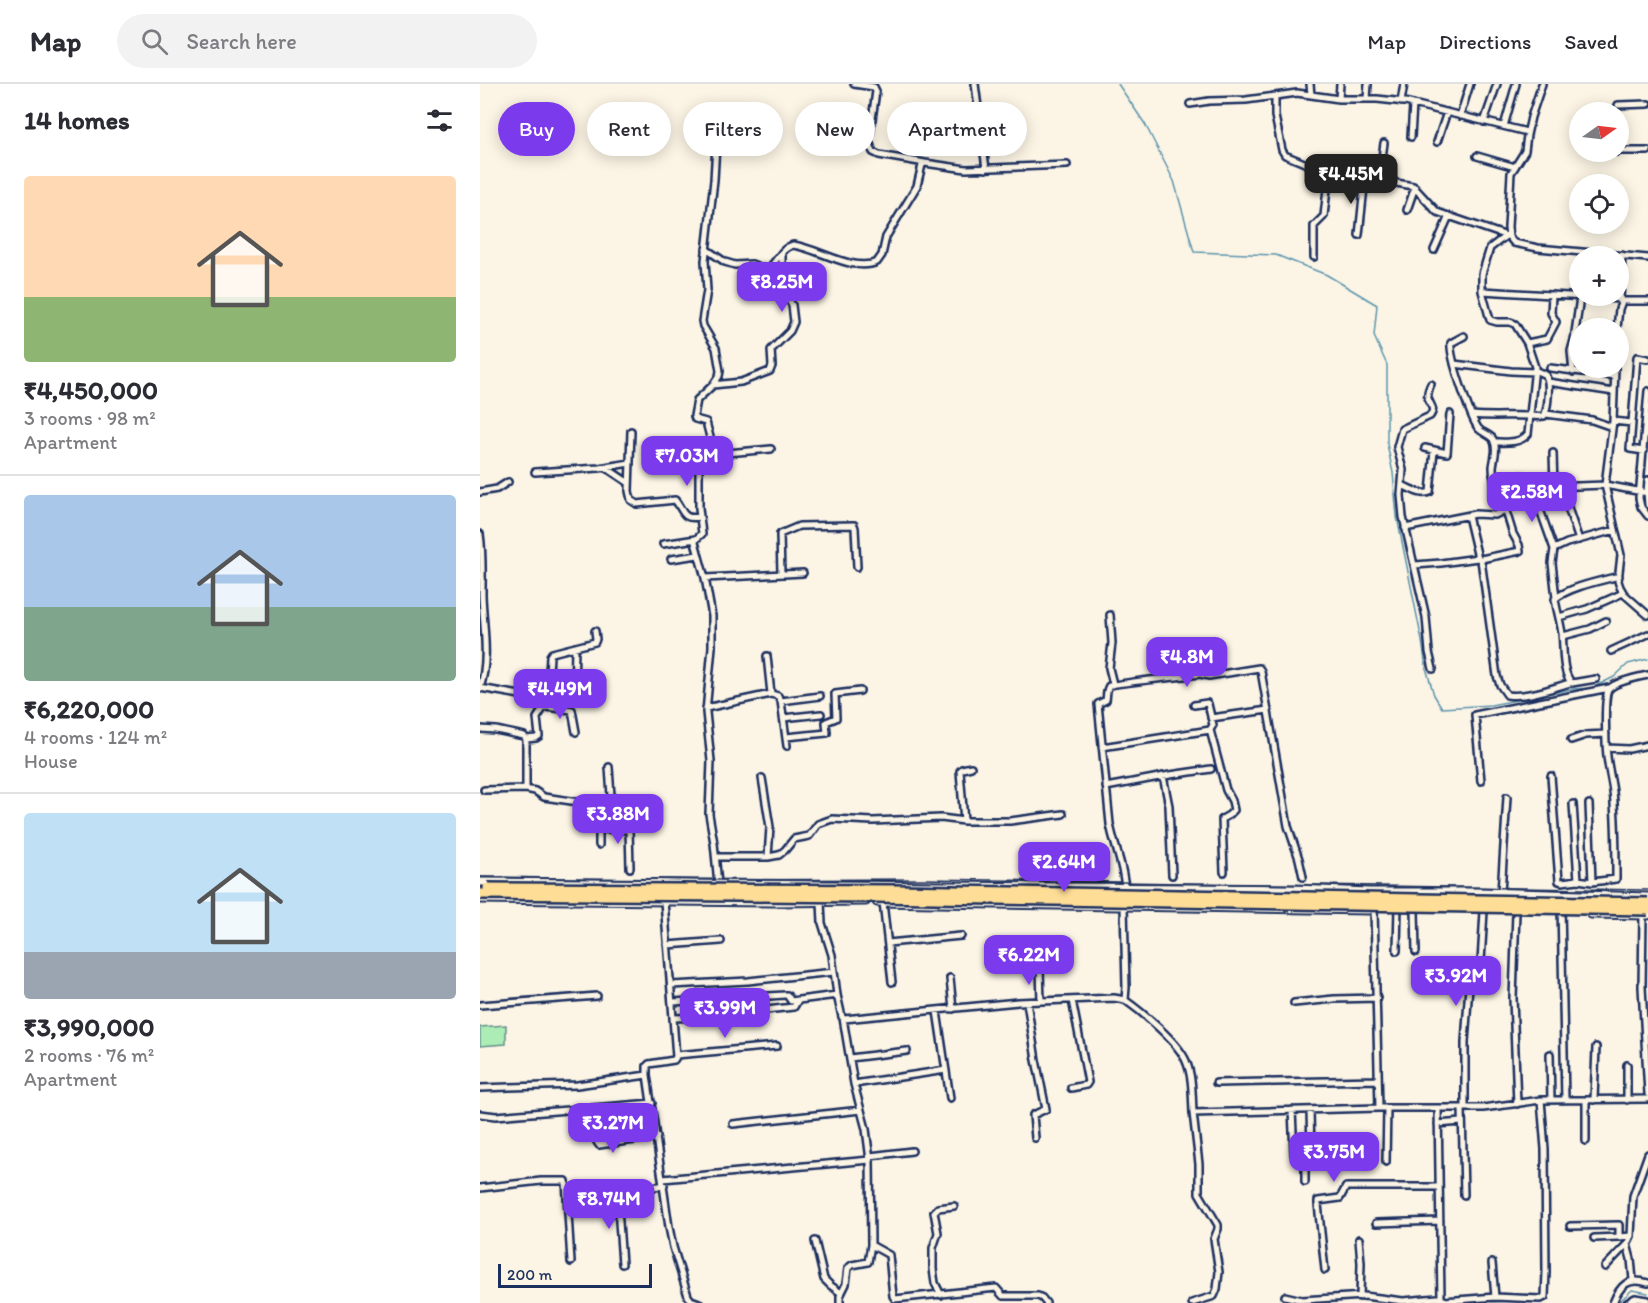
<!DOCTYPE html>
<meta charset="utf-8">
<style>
:root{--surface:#fff;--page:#f2f2f3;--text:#2b2b33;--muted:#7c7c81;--line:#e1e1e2;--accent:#7c3aed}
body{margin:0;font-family:Itim,sans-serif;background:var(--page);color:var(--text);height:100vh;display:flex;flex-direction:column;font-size:22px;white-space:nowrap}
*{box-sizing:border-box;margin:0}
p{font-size:20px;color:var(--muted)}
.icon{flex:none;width:33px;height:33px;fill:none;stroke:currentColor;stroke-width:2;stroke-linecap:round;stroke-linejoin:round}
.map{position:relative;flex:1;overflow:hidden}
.side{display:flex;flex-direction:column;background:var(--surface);width:480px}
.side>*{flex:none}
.hud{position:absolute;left:18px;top:18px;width:570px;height:54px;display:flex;gap:12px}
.needle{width:39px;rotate:76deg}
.buttons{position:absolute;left:1089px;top:18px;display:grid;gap:12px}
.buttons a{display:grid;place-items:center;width:60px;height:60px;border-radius:50%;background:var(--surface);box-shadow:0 3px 15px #0003;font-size:30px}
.scale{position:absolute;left:18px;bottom:15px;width:154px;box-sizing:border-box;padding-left:6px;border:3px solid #1b2f5e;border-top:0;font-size:16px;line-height:21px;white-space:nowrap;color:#1b2f5e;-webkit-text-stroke:4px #fcf5e5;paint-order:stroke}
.price{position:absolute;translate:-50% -51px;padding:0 14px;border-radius:12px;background:var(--accent);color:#fff;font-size:20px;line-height:39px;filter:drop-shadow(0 2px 3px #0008)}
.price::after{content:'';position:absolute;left:50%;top:36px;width:18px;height:14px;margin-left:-9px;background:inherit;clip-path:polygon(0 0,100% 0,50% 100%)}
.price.active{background:#222;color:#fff}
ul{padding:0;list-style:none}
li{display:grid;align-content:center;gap:12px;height:318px;padding:0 24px}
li+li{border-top:2px solid var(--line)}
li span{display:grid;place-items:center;height:186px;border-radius:6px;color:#555}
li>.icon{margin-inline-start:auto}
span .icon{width:108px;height:108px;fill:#fffc;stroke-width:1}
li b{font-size:26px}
h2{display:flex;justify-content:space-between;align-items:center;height:72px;padding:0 24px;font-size:26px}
.chip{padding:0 21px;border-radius:27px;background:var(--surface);box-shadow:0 3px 15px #0003;font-size:21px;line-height:54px}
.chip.active{background:var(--accent);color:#fff}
header{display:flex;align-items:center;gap:36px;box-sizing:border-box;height:84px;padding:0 30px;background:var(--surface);border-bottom:2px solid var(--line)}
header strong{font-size:28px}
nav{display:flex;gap:33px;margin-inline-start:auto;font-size:21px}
.search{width:420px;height:54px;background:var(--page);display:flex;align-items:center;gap:15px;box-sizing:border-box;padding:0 21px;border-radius:33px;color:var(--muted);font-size:22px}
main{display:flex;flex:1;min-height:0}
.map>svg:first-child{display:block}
</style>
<header>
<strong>Map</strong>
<div class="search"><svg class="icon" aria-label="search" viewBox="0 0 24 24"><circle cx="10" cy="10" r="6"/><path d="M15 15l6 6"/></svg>Search here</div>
<nav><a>Map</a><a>Directions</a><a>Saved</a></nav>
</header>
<main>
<section class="side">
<h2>14 homes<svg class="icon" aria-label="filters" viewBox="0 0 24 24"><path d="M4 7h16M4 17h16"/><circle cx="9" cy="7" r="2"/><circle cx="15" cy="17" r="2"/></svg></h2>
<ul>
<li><span style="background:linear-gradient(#ffd9b3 65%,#8fb573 0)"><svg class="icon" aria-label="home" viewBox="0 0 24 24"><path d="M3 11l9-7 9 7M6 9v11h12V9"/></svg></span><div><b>₹4,450,000</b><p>3 rooms · 98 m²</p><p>Apartment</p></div></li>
<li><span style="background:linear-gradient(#a9c7e8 60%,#7fa58c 0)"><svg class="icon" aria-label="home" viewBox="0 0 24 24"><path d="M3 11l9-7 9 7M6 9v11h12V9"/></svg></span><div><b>₹6,220,000</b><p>4 rooms · 124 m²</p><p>House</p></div></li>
<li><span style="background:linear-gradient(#bfe0f5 75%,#9aa5b1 0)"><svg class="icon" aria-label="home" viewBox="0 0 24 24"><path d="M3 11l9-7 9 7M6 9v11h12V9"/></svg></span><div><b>₹3,990,000</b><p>2 rooms · 76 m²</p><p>Apartment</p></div></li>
</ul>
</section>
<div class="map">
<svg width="1168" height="1219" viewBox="0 0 1168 1219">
<rect width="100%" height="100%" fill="#fcf5e5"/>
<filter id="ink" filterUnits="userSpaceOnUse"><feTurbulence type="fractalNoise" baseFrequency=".0167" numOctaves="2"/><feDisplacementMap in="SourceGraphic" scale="12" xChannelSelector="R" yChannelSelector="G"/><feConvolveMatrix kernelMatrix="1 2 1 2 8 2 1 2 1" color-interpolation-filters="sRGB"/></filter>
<g filter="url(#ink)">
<!-- green -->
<path fill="#acecb5" stroke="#648e8a" stroke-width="1.5" d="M 26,941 L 26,960 L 0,962 L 0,943 Z"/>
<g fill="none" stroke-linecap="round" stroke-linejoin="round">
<!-- stream -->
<path stroke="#5c94ae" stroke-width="1.5" d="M 638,0 L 665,40 L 694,97 L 714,168 L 796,171 L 847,191 L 897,221 L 894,252 L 907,281 L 907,360 L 913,389 L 917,433 L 942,557 L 946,584 L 954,611 L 962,624 L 1011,621 L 1092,605 L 1112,604 L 1134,593 L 1148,580 L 1168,575
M 1040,1217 L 1047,1218
M 1011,1218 L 1036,1217
M 946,1219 L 960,1219
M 983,1219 L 1007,1218
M 1055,1219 L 1056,1219
M 1140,1219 L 1141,1216 L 1152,1206 L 1168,1209"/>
<!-- street casing -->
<g stroke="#1b2f5e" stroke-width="10">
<path id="street" d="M 374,0 L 394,3 L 396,7 L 389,57 L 393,68 L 399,71 L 445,79
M 495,0 L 506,85
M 830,0 L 831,11
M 1062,0 L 1051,33 L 1047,51 L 1045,67 L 1031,89 L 1028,143 L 1029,153 L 1034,159 L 1058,164 L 1168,174
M 795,13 L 795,32 L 802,66 L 805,71 L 839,85 L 933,102 L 957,128 L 1027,152
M 859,15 L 860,0
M 887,15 L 888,0
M 921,18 L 924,0
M 710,20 L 729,17 L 766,16 L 817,9 L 859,15 L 897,15 L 925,18 L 1047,48
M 1138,21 L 1168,20
M 236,31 L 237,43 L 234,96 L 225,177 L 227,206 L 222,237 L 223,242 L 236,264 L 240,287 L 239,292 L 233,301 L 217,316 L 214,332 L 215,335 L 226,338 L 231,357 L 236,360 L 236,375 L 221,378 L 219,380 L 219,424 L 222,450 L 216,455 L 215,458 L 225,494 L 232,532 L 232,563 L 226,628 L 231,677 L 229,730 L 234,759 L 238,800
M 980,32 L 990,0
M 1004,38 L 1017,0
M 1024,42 L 1036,0
M 931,53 L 933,21
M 957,58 L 967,28
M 1138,67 L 1168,67
M 1122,68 L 1138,68
M 997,72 L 1035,83
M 899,96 L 904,59
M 927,126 L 935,103
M 879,151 L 885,94
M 226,165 L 245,178 L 255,181 L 272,180 L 291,188 L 296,193 L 312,221 L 314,238 L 310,247 L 291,266 L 292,282 L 290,287 L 261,298 L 233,301
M 954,166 L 969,132
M 834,173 L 834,142 L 844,132 L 849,87
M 287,186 C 297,178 301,164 313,161 C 338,164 373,189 397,178 L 402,171 L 406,153 L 437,102 L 442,81 L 445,79 L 486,85 L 587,81
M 302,204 L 302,171
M 1002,207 L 1140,215
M 1140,217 L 1142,171
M 1137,244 L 1139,225 L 1142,217 L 1168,217
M 984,252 L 971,259 C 969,272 990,332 998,344 C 1002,349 1009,350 1013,355 C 1018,364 1014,374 1013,383 C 1013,395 1016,409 1023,419 L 1027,419 L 1043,410 L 1057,405 L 1071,403 L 1125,401 L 1168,409
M 1047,259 L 1067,255 L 1076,238 L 1071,229 L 1072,211
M 1100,259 L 1095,258 L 1094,256 L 1100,213
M 974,280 L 1031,287 L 1055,288
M 1070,284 L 1134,292
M 1135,284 L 1133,337 L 1125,401 L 1141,471 L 1138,497 L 1140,503 L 1144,510 L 1168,531
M 1093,288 L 1091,267 L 1094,256
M 1068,298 L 1134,308
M 951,300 C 949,304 947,309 948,314 C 950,322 956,324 950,332 L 922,345 L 917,363 L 923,386 L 921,411 L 923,433 L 946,533 L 949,568 L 953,585
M 1168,307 L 1159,414 L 1161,423 L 1168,432
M 1066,330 L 1112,336 L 1132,343
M 993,331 C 1012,333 1030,331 1049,332 C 1055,332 1058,333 1064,332 C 1068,325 1071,296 1065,291 C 1062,289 1058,288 1055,286
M 1133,337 L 1152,339
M 151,347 L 149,407 L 151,416 L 157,420 L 195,416 C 204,427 202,436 219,433
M 1014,358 C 1026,358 1039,360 1048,350 L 1055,283 L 1047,259 L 1035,240 L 1030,238 L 1017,238 L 1010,236 L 1002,207 L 1002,190 L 1010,164 L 1027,151
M 215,363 L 220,379
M 945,364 L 967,369 L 970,330
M 1164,367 L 1150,365 L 1157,273 L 1168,275
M 1073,369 L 1074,403
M 236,370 L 291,365
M 125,383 L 149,399
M 55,388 L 119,384 L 150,379
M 1013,391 L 1048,392 L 1074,465
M 1168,396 L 1167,408 L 1168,421
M 922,401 C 931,405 941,412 950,408 L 954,367
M 1083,402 L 1089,427 L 1099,456
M 0,408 L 17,405 L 28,398
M 988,432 L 998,474
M 925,444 L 995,430 L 1015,431 L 1023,427 L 1024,419
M 0,450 C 3,470 2,490 2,511 C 3,541 10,575 0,604
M 183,460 L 216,455
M 191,475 L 218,471
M 1001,475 L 1040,467 L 1039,461 L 1033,450 L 1025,424
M 935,481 L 961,479 L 998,474 L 1001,476 L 1017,592 L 1020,601 L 1027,611 C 1046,614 1072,604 1090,599
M 301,490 L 300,450 L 319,442 L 374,441 L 375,444 L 377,483
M 225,494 L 323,489
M 1076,514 L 1072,479 L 1074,465 L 1087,459 L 1135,446
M 630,531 L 632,559 L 629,584 L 633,600
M 1079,533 L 1107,525 L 1143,509
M 1083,552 L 1110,545 L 1126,537
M 1131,567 L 1168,550
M 1116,595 L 1092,599 C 1081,589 1084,563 1082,549 C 1080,537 1077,527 1075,515 C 1089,503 1120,497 1139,492
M 0,604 L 40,611 L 49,610 L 67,596 L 69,589 L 70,572 L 72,569 L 115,558 L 116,555 L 115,547
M 291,610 L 298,612 L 301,617 L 307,662
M 94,611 L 95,563
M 301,617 L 340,612
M 65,623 L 92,626 L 96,648
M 226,624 L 291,610 L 287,572
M 303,634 L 341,630
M 731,634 L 788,626
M 0,645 L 16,646 L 44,652 L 46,655 L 46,705 L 55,707 L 64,713 L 98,718 L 99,720 L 102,735 L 118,735
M 730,646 L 746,706 L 752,717 L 754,726 L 749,731 L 742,735 L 744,788
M 306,653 L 347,649 L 346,638 L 356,634 L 355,610 L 380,607
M 46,655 L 56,654 L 59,652 L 57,634 L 68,617 L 68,608 L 65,598
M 1091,656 L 1106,651 L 1126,650
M 622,663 L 730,646 L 733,641 L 728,620 L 727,619 L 714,621
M 1127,664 L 1149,665 L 1168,661
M 683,692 L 689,722 L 692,791
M 1071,692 L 1079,797 L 1082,798 L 1098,796
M 282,694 L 290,743 L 288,773
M 1001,697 L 995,631 L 1129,604
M 626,703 L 690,691 L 731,685
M 4,706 L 47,705
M 1093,720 L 1098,796 L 1112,798 L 1136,795 C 1136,770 1136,745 1134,720 C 1134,706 1130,693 1128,679 C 1126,669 1123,611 1129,605 C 1135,598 1158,593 1168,591
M 1109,720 L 1112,798
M 484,737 L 480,687 L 482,685 L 491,683
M 119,745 L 149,746 L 150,784
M 119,761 L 119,728 L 134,724 L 131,712 L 129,683
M 236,773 L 288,773 L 299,771 L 305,766 L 314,755 L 329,752 L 338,740 L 352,735 L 393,737 L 461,734 L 484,737 L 530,737 L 583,730
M 645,805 C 644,782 634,762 630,740 L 618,620 L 626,616 C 627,612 626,606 629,602 C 633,599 709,592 720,590 L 729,592 L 779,584 L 781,587 L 808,742 L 819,775 L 823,793
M 1021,809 L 1027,713
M 184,817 L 196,973 L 194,976 L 169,980 L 167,982 L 167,991 L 189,1143 L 193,1163 L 208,1212 L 211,1216 L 219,1219
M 341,818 L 342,839 L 352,871 L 357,911 L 362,933 L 364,935 L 538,918 L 634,914 L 645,916
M 403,818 L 412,898
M 644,822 L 646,903 L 645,916 C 662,928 698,958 706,977 C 713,993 712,1012 713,1029 L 899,1024 L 1003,1024 L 1061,1016 L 1168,1015
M 1081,822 L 1085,1016
M 894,826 L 899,1024
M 935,826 L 936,868
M 1036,828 L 1033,914 L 1037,1020
M 1163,831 L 1162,903 L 1168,1010
M 408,859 L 481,852
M 187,861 L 241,857
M 917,867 L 918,821
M 560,885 L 561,917
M 470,894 L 473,925
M 191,901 L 268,897 L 354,888
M 193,918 L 305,911 L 307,911 L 311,917 L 357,911
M 547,918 L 556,976 L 566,1025 L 553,1031 L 555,1054
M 814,919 L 854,915 L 897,914
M 0,921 L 117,912
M 457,927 L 470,1014
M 194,934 L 224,933 L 304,924 L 314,923 L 318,916
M 1070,970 L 1071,1016
M 196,971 L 297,962
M 370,974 L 427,967
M 736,999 L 898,996
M 374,1000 L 466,986
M 0,1004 L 97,1001 L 167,991
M 591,1004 L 606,1001 L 608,998 L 592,916
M 1114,1016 L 1116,963
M 1147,1016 L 1147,981
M 958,1024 L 961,1215
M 982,1024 L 984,1111
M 985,1024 L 985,958 L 990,888 L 991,885 L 999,881 L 1001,878 L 1004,827
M 812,1026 L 814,1070
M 830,1026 L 831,1069
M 0,1030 L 16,1032 L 172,1019
M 253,1040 L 381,1026
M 958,1040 L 982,1038
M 115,1048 L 117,1058 L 119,1061 L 177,1053
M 1106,1057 L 1106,1016
M 390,1072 L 432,1067
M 906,1078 L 907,1024
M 183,1095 L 390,1076
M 825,1098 L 825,1071 L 836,1068 L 837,1082
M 0,1104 L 61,1097 L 86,1097 L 91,1178
M 137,1110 L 142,1180
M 108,1112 L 143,1109 L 184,1101
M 896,1139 L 960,1137
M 1090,1142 L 1139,1141 L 1139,1153 L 1151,1152
M 1114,1154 L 1139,1153
M 879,1155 L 881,1179 L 880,1213
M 335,1157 L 344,1195 L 350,1201 L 361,1209
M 1147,1160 L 1151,1175 L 1153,1196
M 391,1161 L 409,1171 L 413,1212 L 415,1215 L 516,1204 L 523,1212 L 558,1212 L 562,1214 L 566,1219
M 1012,1179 L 1015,1213
M 1125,1183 L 1147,1160 L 1151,1152 L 1153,1112 L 1168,1070
M 845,1186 L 838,1120 L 838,1117 L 860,1114 L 866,1103 L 959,1103
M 461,1211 L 455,1199 L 453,1185 L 453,1164 L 458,1149 L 454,1128 L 458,1124 L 474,1122
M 805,1212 L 822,1216 L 884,1212 L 923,1217 L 957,1214 L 964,1216
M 360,1219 L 360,1212 L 366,1200 L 368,1184 L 372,1181 L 388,1178 L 391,1161 L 390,1076 L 386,1045 L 374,1000 L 363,934
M 712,1219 L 734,1212 L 737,1205 L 739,1188 L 734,1155 L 738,1145 L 738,1141 L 719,1109 L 719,1080 L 713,1029
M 963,1219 L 964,1217 L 1015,1213 L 1061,1215 L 1065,1213 L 1066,1188 L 1065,1065 L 1061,1016
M 1133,1219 C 1140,1201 1148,1193 1168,1199
M 1147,1219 L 1155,1214 L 1168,1216"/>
</g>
<!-- secondary casing -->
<g stroke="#1b2f5e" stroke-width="11">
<path id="secondary" d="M 0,798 L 816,805 L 889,808 L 1003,808 L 1168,813
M 0,815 L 293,818 L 386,817
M 397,818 L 889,826
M 1111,830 L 1168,831"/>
</g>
<!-- street -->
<use href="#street" stroke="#fcf5e5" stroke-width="5"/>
<!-- secondary -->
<use href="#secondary" stroke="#fcf5e5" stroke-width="7"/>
<!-- rail -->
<path stroke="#1b2f5e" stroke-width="1.5" d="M 0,793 L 236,796 L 445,795 L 1168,806"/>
<!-- highway-bridge casing -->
<g stroke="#1b2f5e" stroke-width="14" stroke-linecap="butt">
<path id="highway-bridge" d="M 8,804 L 414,806 L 1168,819
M 0,810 L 393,813 L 1168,826"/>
</g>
<!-- highway-bridge -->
<use href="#highway-bridge" stroke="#fedd96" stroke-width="9"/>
</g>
</g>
</svg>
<div class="buttons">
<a><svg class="needle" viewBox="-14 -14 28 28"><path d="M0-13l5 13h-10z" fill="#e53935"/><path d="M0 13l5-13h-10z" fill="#7c7c81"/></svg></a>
<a><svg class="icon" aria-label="locate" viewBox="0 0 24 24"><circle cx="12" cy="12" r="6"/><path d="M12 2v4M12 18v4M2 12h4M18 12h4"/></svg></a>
<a>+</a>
<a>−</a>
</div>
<div class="scale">200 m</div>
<b class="price active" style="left:871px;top:121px">₹4.45M</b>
<b class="price" style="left:302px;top:229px">₹8.25M</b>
<b class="price" style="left:207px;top:403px">₹7.03M</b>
<b class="price" style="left:1052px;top:439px">₹2.58M</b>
<b class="price" style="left:707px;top:604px">₹4.8M</b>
<b class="price" style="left:80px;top:636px">₹4.49M</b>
<b class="price" style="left:138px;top:761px">₹3.88M</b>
<b class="price" style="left:584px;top:809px">₹2.64M</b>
<b class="price" style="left:549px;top:902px">₹6.22M</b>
<b class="price" style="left:976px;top:923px">₹3.92M</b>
<b class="price" style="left:245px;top:955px">₹3.99M</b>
<b class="price" style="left:133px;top:1070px">₹3.27M</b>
<b class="price" style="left:854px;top:1099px">₹3.75M</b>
<b class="price" style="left:129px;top:1146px">₹8.74M</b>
<div class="hud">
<a class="chip active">Buy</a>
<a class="chip">Rent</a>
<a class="chip">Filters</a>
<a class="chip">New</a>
<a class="chip">Apartment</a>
</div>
</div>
</main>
